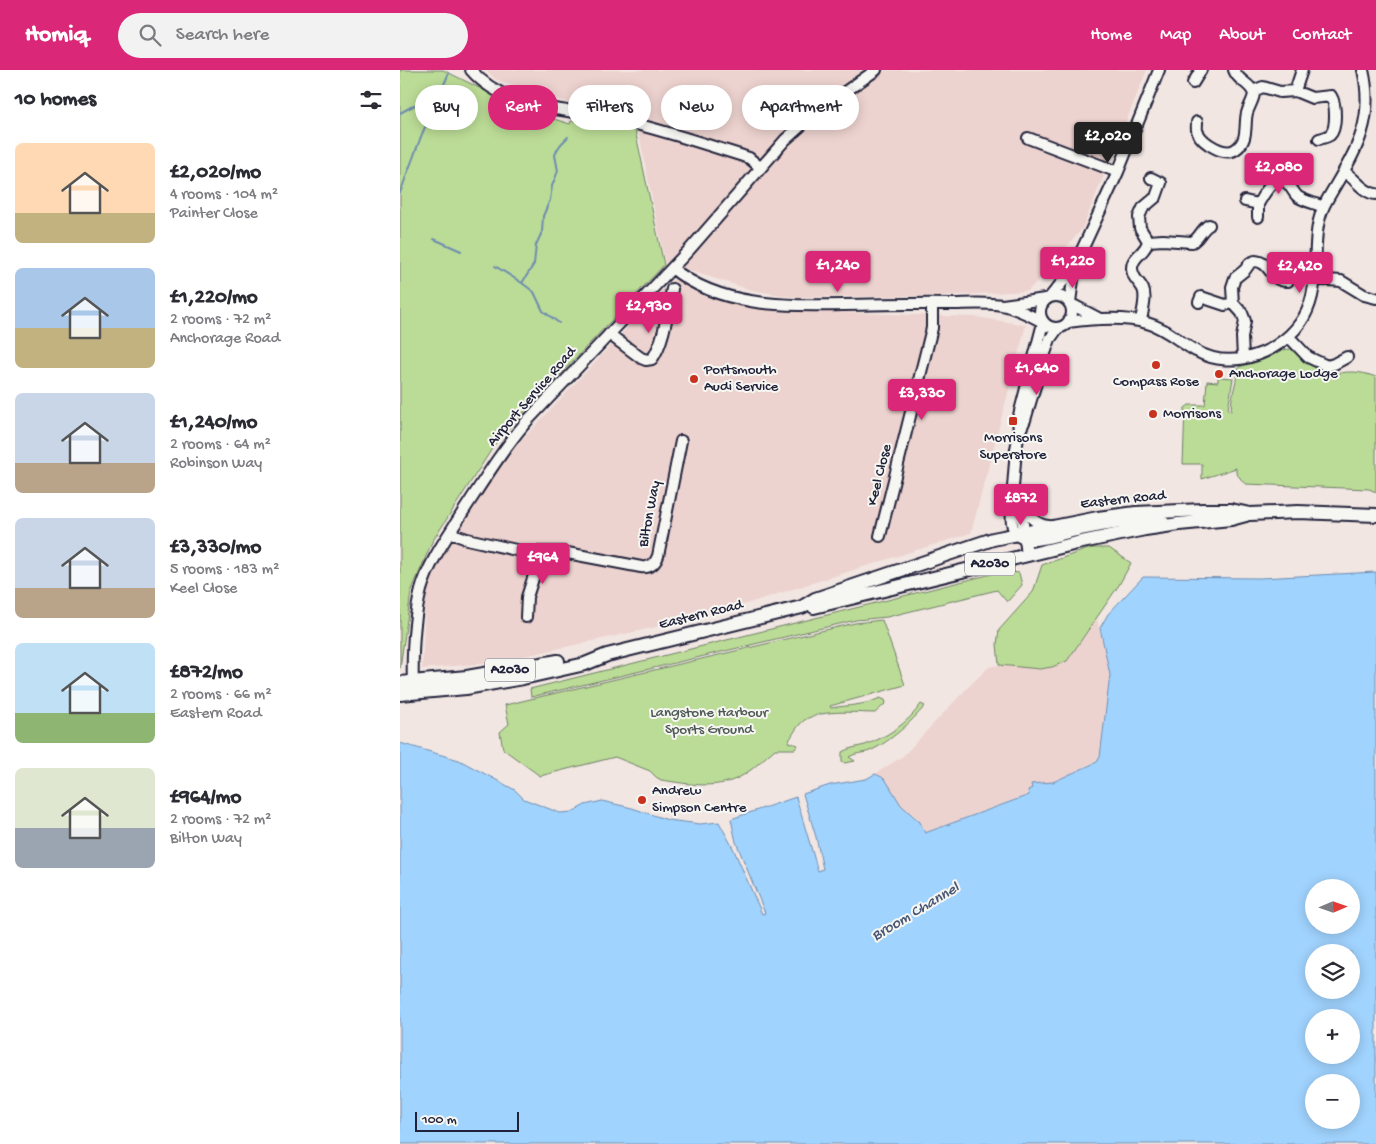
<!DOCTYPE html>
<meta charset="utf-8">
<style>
:root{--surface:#fff;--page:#f2f2f3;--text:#2b2b33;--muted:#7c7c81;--accent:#db2777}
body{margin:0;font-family:"Gochi Hand",sans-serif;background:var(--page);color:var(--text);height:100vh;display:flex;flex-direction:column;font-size:19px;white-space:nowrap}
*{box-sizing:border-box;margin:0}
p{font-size:16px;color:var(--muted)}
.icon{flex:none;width:28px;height:28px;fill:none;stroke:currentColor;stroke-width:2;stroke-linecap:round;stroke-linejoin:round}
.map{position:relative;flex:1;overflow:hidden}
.sheet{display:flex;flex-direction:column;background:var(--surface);width:400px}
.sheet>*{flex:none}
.top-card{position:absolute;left:15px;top:15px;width:475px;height:45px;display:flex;gap:10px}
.needle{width:32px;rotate:88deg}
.fabs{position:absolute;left:905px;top:809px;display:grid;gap:10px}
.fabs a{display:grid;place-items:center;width:55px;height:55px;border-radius:50%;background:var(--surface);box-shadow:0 2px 12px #0003;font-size:25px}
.scale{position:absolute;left:15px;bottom:12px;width:104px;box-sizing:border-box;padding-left:5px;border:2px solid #22223b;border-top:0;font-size:14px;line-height:18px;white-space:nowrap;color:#22223b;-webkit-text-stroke:4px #f6f6f2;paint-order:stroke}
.price{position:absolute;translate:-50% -42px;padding:0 11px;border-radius:5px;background:var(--accent);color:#fff;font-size:16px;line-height:32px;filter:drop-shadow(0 1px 2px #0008)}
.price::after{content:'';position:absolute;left:50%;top:30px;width:15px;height:11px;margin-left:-8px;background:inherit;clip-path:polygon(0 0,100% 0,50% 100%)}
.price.current{background:#222;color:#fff}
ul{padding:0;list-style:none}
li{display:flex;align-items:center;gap:15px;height:125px;padding:0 15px}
li span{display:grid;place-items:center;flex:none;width:140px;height:100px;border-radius:8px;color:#555}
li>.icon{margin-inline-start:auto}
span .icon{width:60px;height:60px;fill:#fffc;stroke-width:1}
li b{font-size:21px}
h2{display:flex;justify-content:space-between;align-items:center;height:60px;padding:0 15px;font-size:21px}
.chip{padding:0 18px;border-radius:22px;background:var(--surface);box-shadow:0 2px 12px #0003;font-size:18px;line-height:45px}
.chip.current{background:var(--accent);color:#fff}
header{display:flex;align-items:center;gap:30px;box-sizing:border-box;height:70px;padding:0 25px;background:var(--accent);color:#fff}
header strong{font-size:24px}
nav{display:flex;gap:28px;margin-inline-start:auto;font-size:18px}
.search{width:350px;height:45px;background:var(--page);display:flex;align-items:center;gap:12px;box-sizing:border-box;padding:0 18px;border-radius:28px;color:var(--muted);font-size:19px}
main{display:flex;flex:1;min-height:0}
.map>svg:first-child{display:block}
</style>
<header>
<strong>Homiq</strong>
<div class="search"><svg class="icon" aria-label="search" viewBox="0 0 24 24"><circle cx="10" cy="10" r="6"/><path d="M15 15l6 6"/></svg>Search here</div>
<nav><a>Home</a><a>Map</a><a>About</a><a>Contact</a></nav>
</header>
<main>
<section class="sheet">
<h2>10 homes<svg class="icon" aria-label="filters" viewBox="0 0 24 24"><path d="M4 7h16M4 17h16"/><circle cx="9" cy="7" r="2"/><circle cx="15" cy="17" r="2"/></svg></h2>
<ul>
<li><span style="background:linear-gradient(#ffd9b3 70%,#c2b280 0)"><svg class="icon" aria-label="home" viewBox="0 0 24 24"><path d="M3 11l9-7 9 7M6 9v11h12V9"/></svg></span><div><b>£2,020/mo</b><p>4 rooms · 104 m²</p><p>Painter Close</p></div></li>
<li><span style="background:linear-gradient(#a9c7e8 60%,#c2b280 0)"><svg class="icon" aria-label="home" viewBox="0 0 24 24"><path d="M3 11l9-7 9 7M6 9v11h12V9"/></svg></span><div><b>£1,220/mo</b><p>2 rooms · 72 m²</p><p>Anchorage Road</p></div></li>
<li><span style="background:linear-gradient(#c9d6e8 70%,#b9a48a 0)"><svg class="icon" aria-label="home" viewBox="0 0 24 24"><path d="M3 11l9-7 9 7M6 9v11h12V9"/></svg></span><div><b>£1,240/mo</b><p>2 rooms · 64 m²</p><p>Robinson Way</p></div></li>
<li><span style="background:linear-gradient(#c9d6e8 70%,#b9a48a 0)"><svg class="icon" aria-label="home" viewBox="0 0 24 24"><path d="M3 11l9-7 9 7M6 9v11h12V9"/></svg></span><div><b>£3,330/mo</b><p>5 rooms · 183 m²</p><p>Keel Close</p></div></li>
<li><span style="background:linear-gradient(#bfe0f5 70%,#8fb573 0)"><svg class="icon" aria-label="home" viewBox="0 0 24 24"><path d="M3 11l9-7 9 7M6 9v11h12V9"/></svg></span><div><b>£872/mo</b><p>2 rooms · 66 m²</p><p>Eastern Road</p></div></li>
<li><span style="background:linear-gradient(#dfe7d0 60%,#9aa5b1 0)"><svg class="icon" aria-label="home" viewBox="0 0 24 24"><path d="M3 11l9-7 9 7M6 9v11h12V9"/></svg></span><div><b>£964/mo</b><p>2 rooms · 72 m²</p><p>Bilton Way</p></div></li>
</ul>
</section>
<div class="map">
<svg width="976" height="1074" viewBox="0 0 976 1074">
<rect width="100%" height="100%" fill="#f2e6e2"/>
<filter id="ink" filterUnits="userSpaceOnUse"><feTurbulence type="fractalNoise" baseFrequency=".02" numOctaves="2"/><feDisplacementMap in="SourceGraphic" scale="10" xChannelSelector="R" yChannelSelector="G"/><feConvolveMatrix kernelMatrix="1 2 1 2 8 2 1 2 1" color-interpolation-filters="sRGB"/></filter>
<g filter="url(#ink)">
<!-- built -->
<path fill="#edd3cf" d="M 86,0 L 747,0 L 682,159 L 638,211 L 628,221 L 542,226 L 392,227 L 351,220 L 265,193 L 238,59 L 233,53 L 95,9 Z
M 273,209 L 376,240 L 577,247 L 626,255 L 571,463 L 311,545 L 98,592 L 22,599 L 26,513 L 89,405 Z
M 697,549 L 710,605 L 699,690 L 653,712 L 632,714 L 633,718 L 629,724 L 525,763 L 516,747 L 501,735 L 487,712 L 482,707 L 475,704 L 503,686 L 569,616 L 589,597 L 599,595 L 640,599 L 652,597 L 662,594 L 667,591 Z"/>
<!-- green -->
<path fill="#bbdc96" stroke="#6e7f68" d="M 0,0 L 43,0 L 122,39 L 170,54 L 171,51 L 235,60 L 264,195 L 97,371 L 32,472 L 11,522 L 0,598 Z
M 891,279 L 929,306 C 946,300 960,301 976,307 L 976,422 L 969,419 L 845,414 L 836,403 L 836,398 L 802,409 L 802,394 L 783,394 L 785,338 L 789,335 L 805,335 L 807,311 L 818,312 L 818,307 L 833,308 L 828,340 L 831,341 L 832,328 L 839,297 L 863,290 L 882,280 Z
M 691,478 L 709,478 L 731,493 L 719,515 L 667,591 L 652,597 L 640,599 L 599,595 L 597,574 L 599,560 L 633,522 L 642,495 Z
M 604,501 L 619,503 L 622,515 L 607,532 L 597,520 L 487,547 L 456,550 L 131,627 L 130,619 Z
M 482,550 L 505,615 L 430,636 L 431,638 C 447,635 464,636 480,628 L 485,630 L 486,633 L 475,643 C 456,643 416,638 401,653 C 396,658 392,666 388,672 L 398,675 L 395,679 L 375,679 C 365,687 356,697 345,704 C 319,721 290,714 261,710 L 256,707 L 250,701 L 215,687 L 140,706 L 103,679 L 100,662 L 109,654 L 105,635 L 455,553 Z
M 521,634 L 525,636 C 510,653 492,670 472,680 C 464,684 457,682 449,687 L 455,691 L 445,693 L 442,691 L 442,682 C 449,678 457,677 465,675 C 487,667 508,653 521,634 Z"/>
<!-- water -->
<path fill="#a0d3fe" stroke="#6e8cb0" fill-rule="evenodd" d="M 976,502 L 976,1074 L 0,1074 L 0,673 L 59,690 L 115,720 L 124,729 L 160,743 L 172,742 L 185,735 L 202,731 L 232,738 L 268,750 L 300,754 L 319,752 L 333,778 L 362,844 L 365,843 L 336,772 L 331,749 L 396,727 L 418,801 L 423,799 L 416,767 L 403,724 L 430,715 L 466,709 L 475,704 L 482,707 L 487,712 L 501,735 L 520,752 L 525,763 L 629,725 L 628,720 L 632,718 L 631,714 L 653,712 L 697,692 L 700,687 L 710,605 L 700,558 L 708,544 L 743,507 L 860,508 ZM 914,818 L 951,818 L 951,855 L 914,855 ZM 914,882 L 951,882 L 951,920 L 914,920 ZM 914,948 L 951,948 L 951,985 L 914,985 ZM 914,1012 L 951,1012 L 951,1050 L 914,1050 Z"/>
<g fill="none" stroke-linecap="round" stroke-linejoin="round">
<!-- stream -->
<path stroke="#6e8cb0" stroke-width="2" d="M 0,43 L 26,29 L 39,27
M 0,123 L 22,64 L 49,3
M 34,169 L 61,181
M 95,196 L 122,213
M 159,253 L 143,241 L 134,222 L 122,213 L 134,194 L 136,175 L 142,162 L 143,146 L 150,130 L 152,116 L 158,101 L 155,85 L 157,80 L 161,74 L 168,67"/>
<!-- minor casing -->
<g stroke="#22223b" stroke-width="14">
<path id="minor" d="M 71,0 C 108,43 174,38 224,51 C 266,61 308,75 349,88 L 360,97
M 793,13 L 801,0
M 853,21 L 863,17 L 880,22 L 895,21 L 912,28 L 931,26 C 936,34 937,58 930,65 C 927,67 923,68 919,69
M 895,21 L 902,0
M 797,52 C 797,55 796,60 798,63 C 803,73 825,87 836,79 C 849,70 844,54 847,43 C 849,36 853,31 854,24 C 850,12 838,12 834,0
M 628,68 L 718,102
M 946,103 C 955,109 965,124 976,124
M 845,131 L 858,134 C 863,126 874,103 887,113 C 891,116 893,122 897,126 C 903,131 915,133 923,137
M 858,134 L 858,147
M 748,171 L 740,158 L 739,147 L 743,138 L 756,127 L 761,113 L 751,108
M 272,198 C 319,237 385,236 443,235 C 478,235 514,233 549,234 C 566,234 585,232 602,235 C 616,238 628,244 641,251
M 914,209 L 941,211 L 964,225 L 976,228
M640 242a16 16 0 1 1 32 0a16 16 0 1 1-32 0Z
M 651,226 L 672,200
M 670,232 L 675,195 L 718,102 L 759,0
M 799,232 L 801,227 L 825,235 L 833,233
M 671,234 L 698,248
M 603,235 L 645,229
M 741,251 C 742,242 747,228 743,219 C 739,211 732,208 732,198 C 732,186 746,183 748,171 L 763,170 L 792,172 C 800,168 801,159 809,155
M 668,252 C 691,249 724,246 747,253 C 766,258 779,272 796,281 C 833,302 884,282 904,247 C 925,210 906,166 927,130 C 952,86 976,56 963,0
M 209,264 L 241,288 L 246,290 L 252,289 C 264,273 268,239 272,219
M 889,267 L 908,287 L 927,296 L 934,294 L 947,287
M 843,288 L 842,267 L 845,251 L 842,243 L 833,233 L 832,217 L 835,208 L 845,200 L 850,193 L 855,191 C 872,192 869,212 888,211
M 619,362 L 618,349 L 643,253
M 613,428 C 612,440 608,459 620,467 C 625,470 630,470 635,470 C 650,469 665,463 680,460 C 708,454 736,450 764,452
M 620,433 C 628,445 635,455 649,456
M 50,463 L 67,469 L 125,482 L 162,482 L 241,497 C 250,498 255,494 258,486 L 281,371
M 480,466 L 532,258 L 532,234
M 627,485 L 623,454 L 613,417 L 616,379 L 619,363 L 625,350 L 643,289 L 650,269 L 658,258
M 126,547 L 127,527 L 137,496 L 138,483
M 13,619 C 12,586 13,551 21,520 C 29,492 46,469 61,445 C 82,413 102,380 127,351 L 290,179 L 385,70 L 415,43 L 476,0"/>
</g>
<!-- major casing -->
<g stroke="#22223b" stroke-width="16">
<path id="major" d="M 414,537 L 677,473 L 745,459 L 779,454 L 831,449 L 846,445
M 0,613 L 67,607 L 158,591
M 0,624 L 66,618 L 123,608 L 185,594 L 207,585 L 402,537 L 415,529 L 593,469 L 698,448 L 736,443 L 803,440 L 831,440 L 850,444 L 898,442 L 976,445"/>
</g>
<!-- minor -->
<use href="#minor" stroke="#f6f6f2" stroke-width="10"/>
<!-- major -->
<use href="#major" stroke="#f6f6f2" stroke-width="12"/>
</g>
</g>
<!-- markers -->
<g fill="#c8321e" stroke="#f6f6f2" stroke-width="2">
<circle cx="756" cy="295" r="5"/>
<circle cx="819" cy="304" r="5"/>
<circle cx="294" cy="309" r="5"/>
<circle cx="753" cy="344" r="5"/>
<rect x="608" y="346" width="10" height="10" rx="2.5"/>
<circle cx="242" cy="730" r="5"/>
</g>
<g text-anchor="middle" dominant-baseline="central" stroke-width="4" stroke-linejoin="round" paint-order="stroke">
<!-- shield labels -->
<g fill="#f6f6f2" stroke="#626272" stroke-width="1">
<rect x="565" y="482.5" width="50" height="23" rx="4"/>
<rect x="85" y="588.5" width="50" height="23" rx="4"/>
</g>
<g font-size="14" font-weight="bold" fill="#22223b">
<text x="590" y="494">A2030</text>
<text x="110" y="600">A2030</text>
</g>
<!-- poi labels -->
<g font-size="15" fill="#22223b" stroke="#f6f6f2" text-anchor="start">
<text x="304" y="300">Portsmouth<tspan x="304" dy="17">Audi Service</tspan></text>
<text x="829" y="304">Anchorage Lodge</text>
<text x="756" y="312" text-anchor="middle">Compass Rose</text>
<text x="763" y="344">Morrisons</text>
<text x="613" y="368" text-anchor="middle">Morrisons<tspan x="613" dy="17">Superstore</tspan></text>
<text x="252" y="721">Andrew<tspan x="252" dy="17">Simpson Centre</tspan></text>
</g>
<!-- street labels -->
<g font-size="15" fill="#22223b" stroke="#f6f6f2">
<text transform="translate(132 327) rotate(-49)">Airport Service Road</text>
<text transform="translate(480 405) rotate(-76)">Keel Close</text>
<text transform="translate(723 430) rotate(-6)">Eastern Road</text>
<text transform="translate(250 444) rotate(-79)">Bilton Way</text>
<text transform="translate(301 545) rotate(-14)">Eastern Road</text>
</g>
<!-- park labels -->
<g font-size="15" fill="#505a56" stroke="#f6f6f2">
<text x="309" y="643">Langstone Harbour<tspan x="309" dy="17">Sports Ground</tspan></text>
</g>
<!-- water labels -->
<g font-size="16" font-style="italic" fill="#485776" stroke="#f6f6f2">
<text transform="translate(516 843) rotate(-31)">Broom Channel</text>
</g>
</g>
</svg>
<div class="fabs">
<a><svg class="needle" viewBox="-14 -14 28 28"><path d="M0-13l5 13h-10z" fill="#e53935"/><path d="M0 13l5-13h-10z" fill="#7c7c81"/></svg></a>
<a><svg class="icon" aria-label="layers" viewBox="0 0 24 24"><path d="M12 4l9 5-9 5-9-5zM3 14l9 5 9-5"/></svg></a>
<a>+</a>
<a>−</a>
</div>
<div class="scale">100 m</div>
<b class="price current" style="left:708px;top:94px">£2,020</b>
<b class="price" style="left:879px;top:125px">£2,080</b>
<b class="price" style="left:673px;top:219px">£1,220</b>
<b class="price" style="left:438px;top:223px">£1,240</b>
<b class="price" style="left:900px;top:224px">£2,420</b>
<b class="price" style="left:249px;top:264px">£2,930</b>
<b class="price" style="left:637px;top:326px">£1,640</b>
<b class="price" style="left:522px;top:351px">£3,330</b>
<b class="price" style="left:621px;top:456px">£872</b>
<b class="price" style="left:143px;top:515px">£964</b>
<div class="top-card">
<a class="chip">Buy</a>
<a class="chip current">Rent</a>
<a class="chip">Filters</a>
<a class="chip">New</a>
<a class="chip">Apartment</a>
</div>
</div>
</main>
